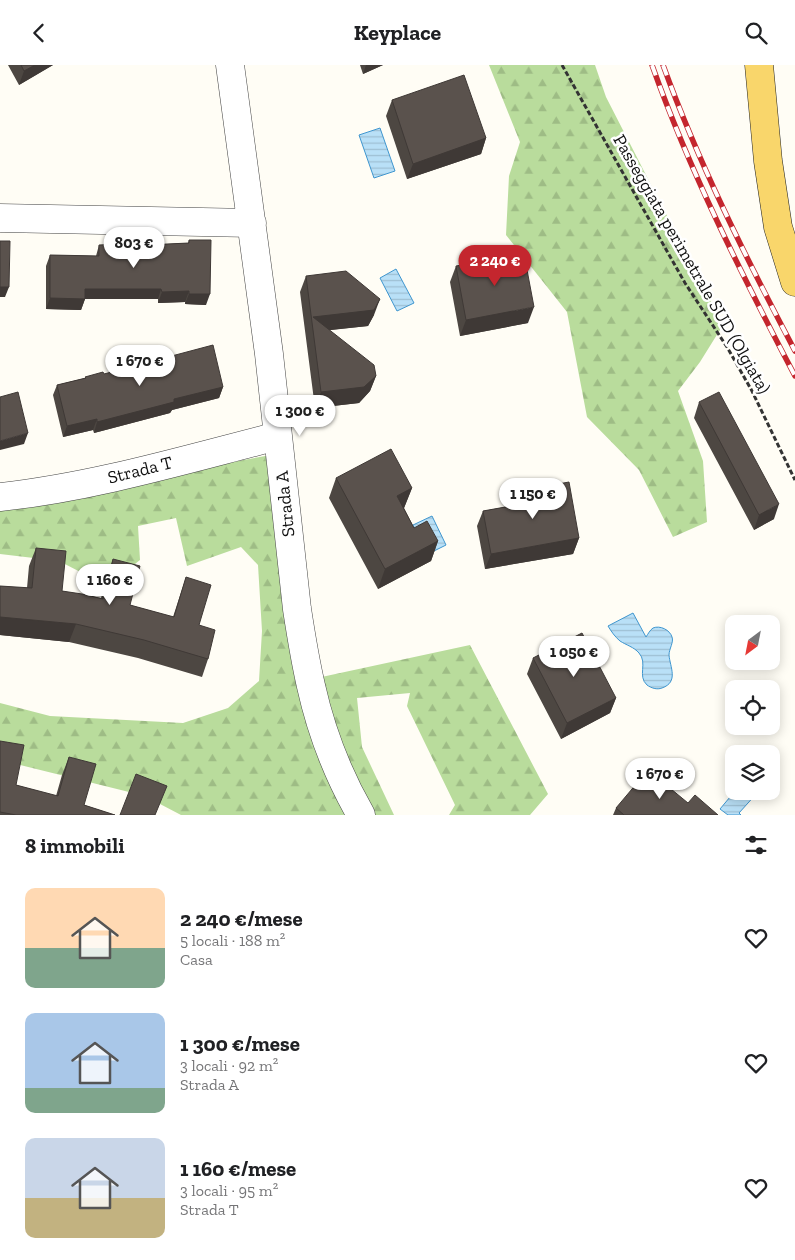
<!DOCTYPE html>
<html lang="it">
<meta charset="utf-8">
<style>
:root{--surface:#fff;--page:#f2f2f2;--text:#202124;--muted:#757577;--accent:#c4262e}
body{margin:0;font-family:"Zilla Slab",serif;background:var(--page);color:var(--text);height:100vh;display:flex;flex-direction:column;font-size:19px;white-space:nowrap}
*{box-sizing:border-box;margin:0}
p{font-size:16px;color:var(--muted)}
.icon{flex:none;width:28px;height:28px;fill:none;stroke:currentColor;stroke-width:2;stroke-linecap:round;stroke-linejoin:round}
.map{position:relative;height:750px;overflow:hidden}
.drawer{display:flex;flex-direction:column;background:var(--surface);flex:1}
.drawer>*{flex:none}
.needle{width:32px;rotate:212deg}
.controls{position:absolute;left:725px;top:550px;display:grid;gap:10px}
.controls a{display:grid;place-items:center;width:55px;height:55px;border-radius:10px;background:var(--surface);box-shadow:0 2px 12px #0003;font-size:25px}
.price{position:absolute;translate:-50% -42px;padding:0 11px;border-radius:18px;background:#fff;color:#222;font-size:16px;line-height:32px;filter:drop-shadow(0 1px 2px #0008)}
.price::after{content:'';position:absolute;left:50%;top:30px;width:15px;height:11px;margin-left:-8px;background:inherit;clip-path:polygon(0 0,100% 0,50% 100%)}
.price.on{background:var(--accent);color:#fff}
ul{padding:0;list-style:none}
li{display:flex;align-items:center;gap:15px;height:125px;padding:0 25px}
li span{display:grid;place-items:center;flex:none;width:140px;height:100px;border-radius:10px;color:#555}
li>.icon{margin-inline-start:auto}
span .icon{width:60px;height:60px;fill:#fffc;stroke-width:1}
li b{font-size:21px}
h2{display:flex;justify-content:space-between;align-items:center;height:60px;padding:0 25px;font-size:21px}
header{display:flex;justify-content:space-between;align-items:center;height:65px;padding:0 25px;background:var(--surface);font-size:22px;font-weight:700}
.map>svg:first-child{display:block}
</style>
<header><svg class="icon" aria-label="back" viewBox="0 0 24 24"><path d="M15 5l-7 7 7 7"/></svg>Keyplace<svg class="icon" aria-label="search" viewBox="0 0 24 24"><circle cx="10" cy="10" r="6"/><path d="M15 15l6 6"/></svg></header>
<div class="map">
<svg width="795" height="750" viewBox="0 0 795 750">
<defs>
<pattern id="forest-firs" width="22" height="20" patternUnits="userSpaceOnUse" patternTransform="scale(1.25)"><rect width="22" height="20" fill="#b9dc9c"/><path d="M5 1l3.5 6h-7zM16 11l3.5 6h-7z" fill="#9ebc85"/></pattern>
<pattern id="water-rules" width="6" height="5" patternUnits="userSpaceOnUse" patternTransform="scale(1.25)"><rect width="6" height="5" fill="#b9e0f7"/><path d="M0 2.5h6" fill="none" stroke="#9ebfd3"/></pattern>
</defs>
<rect width="100%" height="100%" fill="#fffdf5"/>
<!-- forest -->
<path fill="url(#forest-firs)" d="M 489,0 L 595,0 L 606,32 L 723,260 L 700,297 L 678,326 L 703,396 L 707,457 L 673,472 L 639,405 L 587,352 L 567,247 L 506,170 L 509,111 L 520,77 Z
M 271,390 L 303,616 L 470,580 L 548,729 L 530,750 L 449,750 L 455,740 L 407,641 L 410,628 L 357,633 L 362,682 L 394,750 L 181,750 L 160,739 L 129,727 L 0,695 L 0,638 L 50,651 L 183,658 L 228,643 L 259,616 L 262,566 L 258,500 L 241,482 L 187,501 L 176,453 L 138,461 L 140,495 L 126,506 L 90,512 L 59,496 L 0,489 L 0,439 Z"/>
<!-- water -->
<path fill="url(#water-rules)" stroke="#3f96cf" d="M 380,63 L 395,106 L 374,113 L 359,70 Z
M 396,204 L 414,238 L 397,246 L 380,213 Z
M 432,451 L 446,480 L 432,487 L 419,472 L 413,460 Z
M 633,548 L 646,572 C 648,569 650,565 653,563 C 660,560 670,565 672,572 C 674,577 669,584 669,590 C 670,602 679,617 662,623 C 657,625 651,623 647,620 C 637,611 648,598 639,588 C 634,582 626,580 620,576 C 615,572 611,566 608,561 Z
M 735,726 L 755,726 L 757,728 L 739,748 L 741,750 L 728,750 L 720,744 Z"/>
<g fill="none" stroke-linecap="round" stroke-linejoin="round">
<!-- minor casing -->
<g stroke="#444" stroke-width="29">
<path id="minor" d="M 230,0 L 269,289 L 297,544 C 301,570 305,595 311,621 C 321,666 338,710 361,750
M 0,153 L 252,158
M 0,432 C 94,422 187,394 278,371"/>
</g>
<!-- major casing -->
<g stroke="#222" stroke-width="29">
<path id="major" d="M 759,0 L 768,96 L 778,162 L 795,217"/>
</g>
<!-- path -->
<path stroke="#333" stroke-width="3" stroke-dasharray="5 2.5" stroke-linecap="butt" d="M 562,0 L 685,218 L 727,282 L 752,326 L 795,415"/>
<!-- minor -->
<use href="#minor" stroke="#fff" stroke-width="28"/>
<!-- major -->
<use href="#major" stroke="#f9d66b" stroke-width="28"/>
<!-- rail casing -->
<g stroke="#c4262e" stroke-width="5.5">
<path id="rail" d="M 652,0 C 690,107 742,210 795,311
M 663,0 C 699,99 746,193 795,286"/>
</g>
<!-- rail -->
<use href="#rail" stroke="#fff" stroke-width="4" stroke-dasharray="11" stroke-linecap="butt"/>
</g>
<!-- wall -->
<path fill="#4d4742" d="M 8,0 L 53,0 L 19,20 Z
M 360,0 L 383,0 L 363,9 Z
M 392,35 L 486,73 L 481,89 L 407,114 L 386,51 Z
M 189,175 L 206,240 L 185,239 L 185,237 L 158,238 L 158,234 L 85,234 L 81,245 L 46,244 L 46,201 L 50,190 L 96,191 L 99,180 L 146,180 L 188,178 Z
M 456,201 L 528,258 L 460,271 L 450,217 Z
M 306,211 L 374,250 L 368,261 L 329,265 L 376,311 L 370,326 L 359,338 L 315,343 L 300,227 Z
M 104,309 L 223,322 L 219,333 L 172,345 L 170,348 L 94,368 L 93,365 L 63,372 L 53,330 L 57,320 L 85,313 L 85,312 Z
M 699,337 L 774,454 L 754,465 L 694,353 Z
M 336,413 L 412,423 L 404,443 L 414,463 L 438,476 L 431,496 L 378,524 L 329,433 Z
M 526,425 L 579,473 L 573,489 L 485,504 L 477,461 L 483,446 L 521,439 Z
M 36,483 L 62,526 L 101,533 L 107,512 L 113,494 L 130,540 L 173,552 L 186,512 L 208,594 L 202,612 L 138,593 L 69,577 L 0,570 L 0,521 L 27,523 L 29,501 Z
M 533,593 L 616,633 L 610,648 L 561,674 L 527,609 Z
M 0,676 L 16,720 L 56,731 L 62,710 L 69,692 L 84,740 L 115,750 L 0,750 Z
M 688,738 L 718,750 L 613,750 L 616,743 Z"/>
<!-- shaded-wall -->
<path fill="#3f3936" d="M 35,0 L 53,0 L 19,20 L 24,6 Z
M 366,0 L 383,0 L 363,9 Z
M 486,73 L 481,89 L 407,114 L 413,99 Z
M 0,222 L 9,222 L 5,232 L 0,232 Z
M 85,224 L 161,224 L 158,234 L 85,234 L 81,245 L 46,244 L 50,233 Z
M 189,226 L 185,237 L 158,238 L 162,227 Z
M 189,229 L 210,229 L 206,240 L 185,239 Z
M 380,234 L 374,250 L 368,261 L 313,267 L 313,252 Z
M 534,242 L 528,258 L 460,271 L 466,255 Z
M 376,311 L 370,326 L 359,338 L 315,343 L 321,327 Z
M 223,322 L 219,333 L 172,345 L 170,348 L 94,368 L 97,357 L 174,334 Z
M 97,354 L 93,365 L 63,372 L 67,361 Z
M 28,368 L 24,379 L 0,385 L 0,376 Z
M 412,423 L 404,443 L 390,451 L 397,431 Z
M 779,439 L 774,454 L 754,465 L 759,450 Z
M 579,473 L 573,489 L 485,504 L 491,489 Z
M 438,476 L 431,496 L 378,524 L 385,504 Z
M 0,552 L 9,552 L 76,559 L 69,577 L 0,570 Z
M 616,633 L 610,648 L 561,674 L 567,658 Z"/>
<!-- building -->
<path fill="#5a524d" stroke="#3f3936" d="M 21,0 L 35,0 L 24,6 Z
M 464,10 L 486,73 L 413,99 L 392,35 Z
M 189,175 L 211,175 L 210,229 L 189,229 L 189,226 L 162,227 L 161,224 L 85,224 L 85,234 L 50,233 L 50,190 L 99,191 L 99,180 L 146,178 L 146,180 L 189,178 Z
M 0,176 L 10,176 L 9,222 L 0,222 Z
M 524,189 L 534,242 L 466,255 L 456,201 Z
M 346,206 L 380,234 L 374,245 L 313,252 L 374,300 L 376,311 L 364,322 L 321,327 L 306,211 Z
M 213,280 L 223,322 L 174,334 L 174,337 L 97,357 L 97,354 L 67,361 L 57,320 L 86,313 L 85,312 L 103,307 L 104,309 Z
M 18,327 L 28,368 L 0,376 L 0,332 Z
M 719,327 L 779,439 L 759,450 L 699,337 Z
M 391,384 L 412,423 L 397,431 L 414,463 L 427,456 L 438,476 L 385,504 L 336,413 Z
M 569,417 L 579,473 L 491,489 L 483,446 L 528,438 L 526,425 Z
M 36,483 L 66,486 L 62,526 L 82,529 L 103,534 L 113,494 L 140,501 L 130,540 L 174,552 L 186,512 L 211,520 L 199,560 L 215,565 L 208,594 L 144,575 L 76,559 L 0,552 L 0,521 L 32,523 Z
M 582,568 L 616,633 L 567,658 L 533,593 Z
M 0,676 L 24,680 L 16,720 L 58,731 L 69,692 L 96,699 L 84,740 L 115,750 L 16,750 L 0,747 Z
M 648,705 L 688,738 L 695,730 L 718,750 L 624,750 L 616,743 Z
M 136,709 L 167,721 L 155,750 L 120,750 Z"/>
<g text-anchor="middle" dominant-baseline="central" stroke-width="5" stroke-linejoin="round" paint-order="stroke">
<!-- street labels -->
<g font-size="18" fill="#111" stroke="#fff">
<text transform="translate(692 199) rotate(60)">Passeggiata perimetrale SUD (Olgiata)</text>
<text transform="translate(140 405) rotate(-14)">Strada T</text>
<text transform="translate(285 439) rotate(-96)">Strada A</text>
</g>
</g>
</svg>
<div class="controls">
<a><svg class="needle" viewBox="-14 -14 28 28"><path d="M0-13l5 13h-10z" fill="#e53935"/><path d="M0 13l5-13h-10z" fill="#757577"/></svg></a>
<a><svg class="icon" aria-label="locate" viewBox="0 0 24 24"><circle cx="12" cy="12" r="6"/><path d="M12 2v4M12 18v4M2 12h4M18 12h4"/></svg></a>
<a><svg class="icon" aria-label="layers" viewBox="0 0 24 24"><path d="M12 4l9 5-9 5-9-5zM3 14l9 5 9-5"/></svg></a>
</div>
<b class="price" style="left:134px;top:204px">803 €</b>
<b class="price on" style="left:495px;top:222px">2 240 €</b>
<b class="price" style="left:140px;top:322px">1 670 €</b>
<b class="price" style="left:300px;top:372px">1 300 €</b>
<b class="price" style="left:533px;top:455px">1 150 €</b>
<b class="price" style="left:110px;top:541px">1 160 €</b>
<b class="price" style="left:574px;top:613px">1 050 €</b>
<b class="price" style="left:660px;top:735px">1 670 €</b>
</div>
<section class="drawer">
<h2>8 immobili<svg class="icon" aria-label="filters" viewBox="0 0 24 24"><path d="M4 7h16M4 17h16"/><circle cx="9" cy="7" r="2"/><circle cx="15" cy="17" r="2"/></svg></h2>
<ul>
<li><span style="background:linear-gradient(#ffd9b3 60%,#7fa58c 0)"><svg class="icon" aria-label="home" viewBox="0 0 24 24"><path d="M3 11l9-7 9 7M6 9v11h12V9"/></svg></span><div><b>2 240 €/mese</b><p>5 locali · 188 m²</p><p>Casa</p></div><svg class="icon" aria-label="heart" viewBox="0 0 24 24"><path d="M12 20l-8-8c-3-5 5-10 8-4 3-6 11-1 8 4z"/></svg></li>
<li><span style="background:linear-gradient(#a9c7e8 75%,#7fa58c 0)"><svg class="icon" aria-label="home" viewBox="0 0 24 24"><path d="M3 11l9-7 9 7M6 9v11h12V9"/></svg></span><div><b>1 300 €/mese</b><p>3 locali · 92 m²</p><p>Strada A</p></div><svg class="icon" aria-label="heart" viewBox="0 0 24 24"><path d="M12 20l-8-8c-3-5 5-10 8-4 3-6 11-1 8 4z"/></svg></li>
<li><span style="background:linear-gradient(#c9d6e8 60%,#c2b280 0)"><svg class="icon" aria-label="home" viewBox="0 0 24 24"><path d="M3 11l9-7 9 7M6 9v11h12V9"/></svg></span><div><b>1 160 €/mese</b><p>3 locali · 95 m²</p><p>Strada T</p></div><svg class="icon" aria-label="heart" viewBox="0 0 24 24"><path d="M12 20l-8-8c-3-5 5-10 8-4 3-6 11-1 8 4z"/></svg></li>
</ul>
</section>
